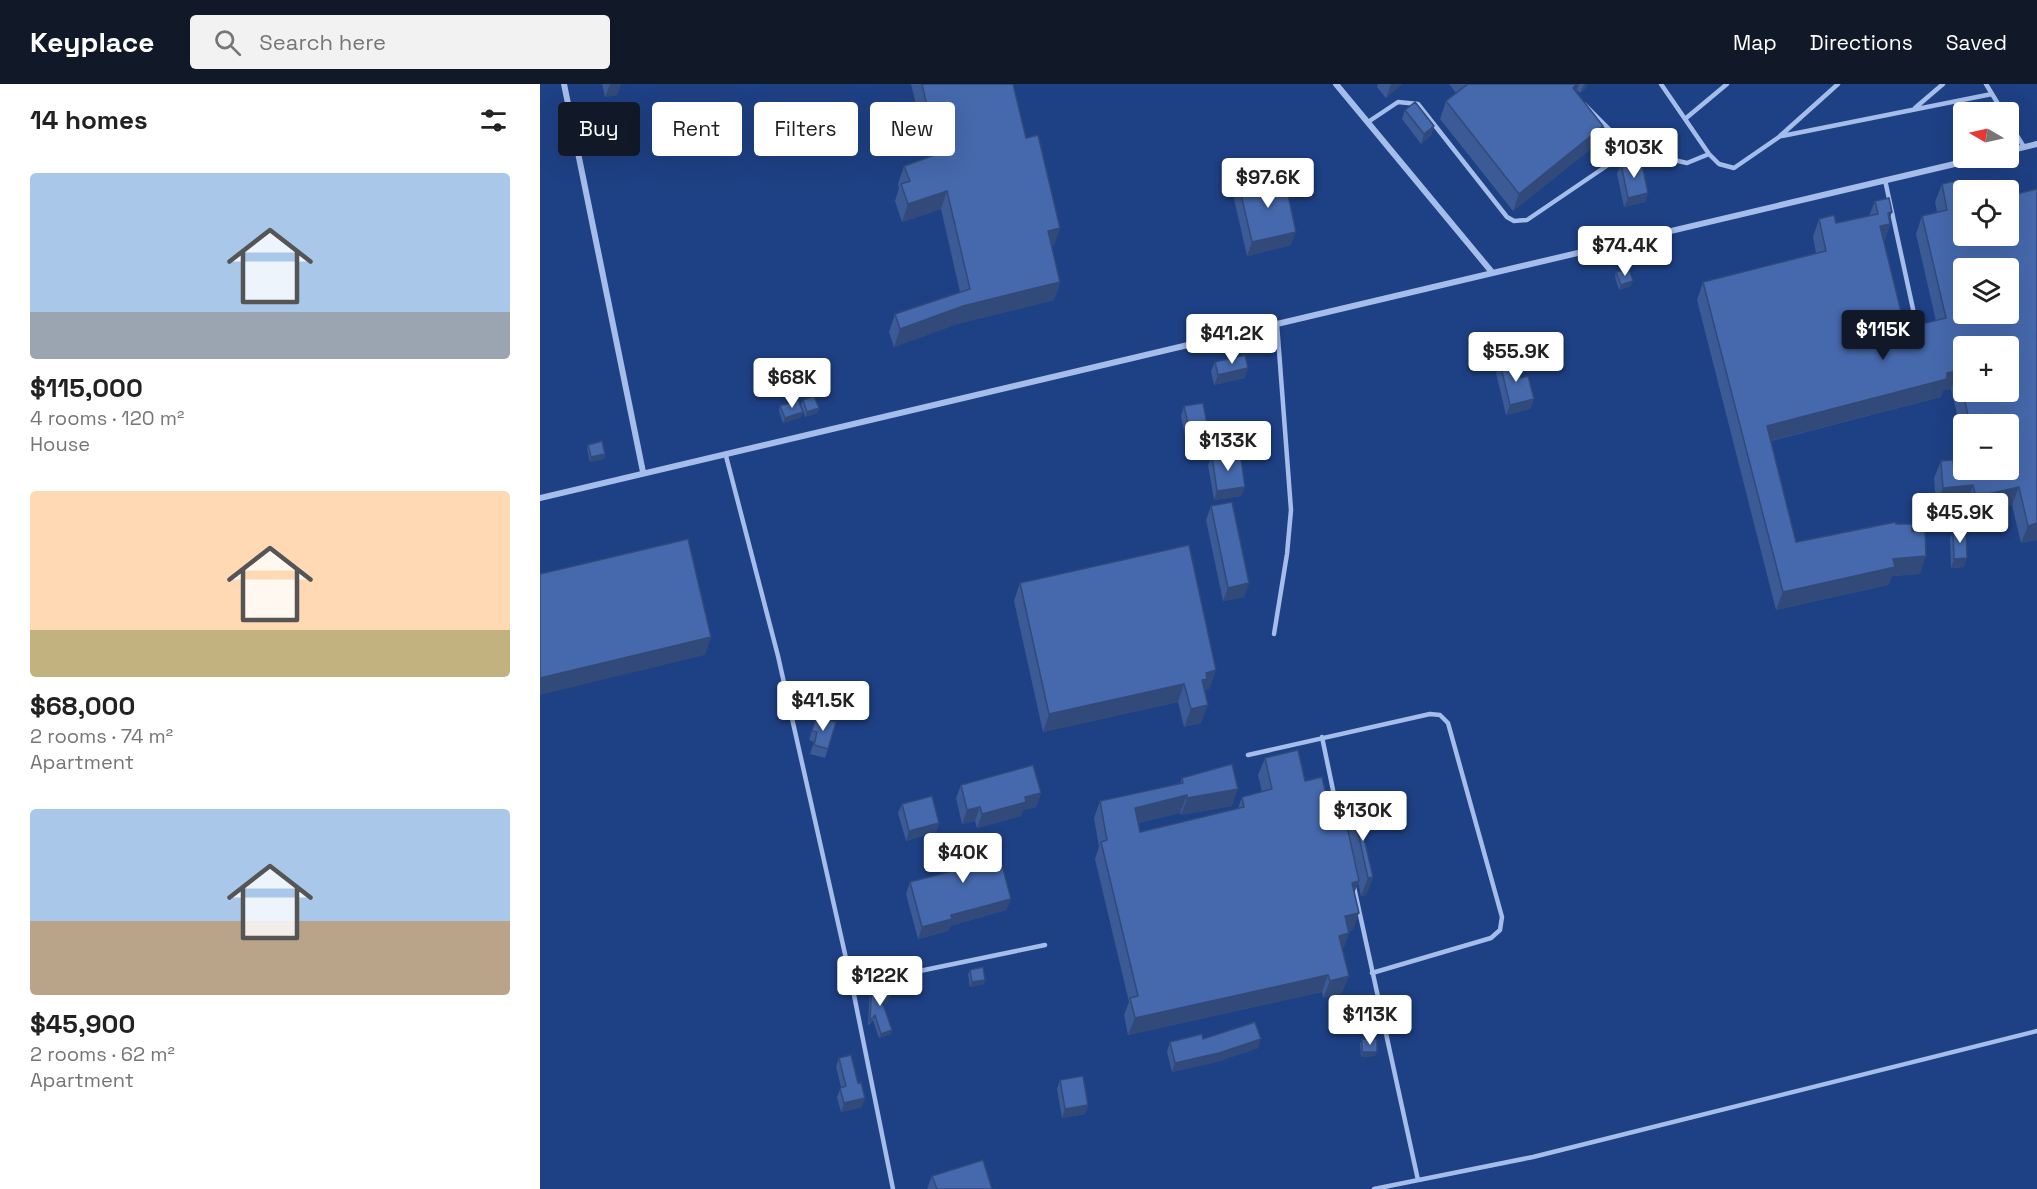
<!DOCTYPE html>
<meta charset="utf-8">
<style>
:root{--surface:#fff;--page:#f2f2f2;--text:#222;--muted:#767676;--accent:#111827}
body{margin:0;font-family:"Space Grotesk",sans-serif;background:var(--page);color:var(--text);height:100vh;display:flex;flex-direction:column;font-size:22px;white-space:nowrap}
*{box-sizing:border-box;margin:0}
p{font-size:20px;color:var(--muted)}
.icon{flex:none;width:33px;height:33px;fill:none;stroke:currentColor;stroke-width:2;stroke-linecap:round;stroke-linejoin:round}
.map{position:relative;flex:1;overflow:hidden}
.sheet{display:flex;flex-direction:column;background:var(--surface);width:540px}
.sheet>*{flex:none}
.guide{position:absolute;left:18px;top:18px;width:570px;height:54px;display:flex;gap:12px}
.needle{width:39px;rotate:279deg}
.fabs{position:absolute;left:1413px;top:18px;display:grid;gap:12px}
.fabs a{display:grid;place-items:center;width:66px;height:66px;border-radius:6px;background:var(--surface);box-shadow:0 6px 24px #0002;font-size:30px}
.price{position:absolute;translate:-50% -51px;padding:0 14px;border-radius:6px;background:#fff;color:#222;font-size:20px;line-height:39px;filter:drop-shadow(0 2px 3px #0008)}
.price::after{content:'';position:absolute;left:50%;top:36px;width:18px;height:14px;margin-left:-9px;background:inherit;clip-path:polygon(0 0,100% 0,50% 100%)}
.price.active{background:var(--accent);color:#fff}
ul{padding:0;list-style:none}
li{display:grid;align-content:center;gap:12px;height:318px;padding:0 30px}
li span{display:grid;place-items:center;height:186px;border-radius:6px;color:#555}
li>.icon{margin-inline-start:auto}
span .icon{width:108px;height:108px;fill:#fffc;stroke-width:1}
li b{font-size:26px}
h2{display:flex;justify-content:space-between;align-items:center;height:72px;padding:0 30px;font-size:26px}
.chip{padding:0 21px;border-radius:6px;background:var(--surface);box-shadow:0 6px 24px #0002;font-size:21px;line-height:54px}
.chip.active{background:var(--accent);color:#fff}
header{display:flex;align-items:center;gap:36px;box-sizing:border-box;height:84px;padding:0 30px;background:var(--accent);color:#fff}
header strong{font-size:28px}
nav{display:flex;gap:33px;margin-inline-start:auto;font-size:21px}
.search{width:420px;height:54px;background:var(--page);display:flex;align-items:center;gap:15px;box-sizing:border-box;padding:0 21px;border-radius:6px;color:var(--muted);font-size:22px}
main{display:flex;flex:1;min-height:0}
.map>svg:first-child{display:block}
</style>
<header>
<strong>Keyplace</strong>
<div class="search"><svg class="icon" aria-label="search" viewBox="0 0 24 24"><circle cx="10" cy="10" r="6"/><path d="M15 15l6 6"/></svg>Search here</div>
<nav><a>Map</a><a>Directions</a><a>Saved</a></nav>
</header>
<main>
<section class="sheet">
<h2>14 homes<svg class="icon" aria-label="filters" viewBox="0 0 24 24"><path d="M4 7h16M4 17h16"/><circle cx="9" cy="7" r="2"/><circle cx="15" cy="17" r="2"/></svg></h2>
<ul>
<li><span style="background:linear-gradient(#a9c7e8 75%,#9aa5b1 0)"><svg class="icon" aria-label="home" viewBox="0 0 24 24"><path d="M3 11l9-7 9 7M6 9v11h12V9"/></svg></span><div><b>$115,000</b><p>4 rooms · 120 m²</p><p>House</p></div></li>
<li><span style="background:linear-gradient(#ffd9b3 75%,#c2b280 0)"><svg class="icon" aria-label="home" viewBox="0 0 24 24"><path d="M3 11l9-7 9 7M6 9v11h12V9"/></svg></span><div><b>$68,000</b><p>2 rooms · 74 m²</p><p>Apartment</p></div></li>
<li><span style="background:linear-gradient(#a9c7e8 60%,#b9a48a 0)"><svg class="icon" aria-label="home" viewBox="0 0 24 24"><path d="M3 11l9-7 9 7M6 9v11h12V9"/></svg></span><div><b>$45,900</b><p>2 rooms · 62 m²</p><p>Apartment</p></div></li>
</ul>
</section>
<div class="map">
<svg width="1497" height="1105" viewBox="0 0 1497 1105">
<rect width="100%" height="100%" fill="#1e4084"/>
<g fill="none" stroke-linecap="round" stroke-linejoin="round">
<!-- lane -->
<path stroke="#a5bdea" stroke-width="4.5" d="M 1121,0 L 1169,70 L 1179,80 L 1194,84 L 1239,53 L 1298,0
M 1446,0 L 1463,28
M 1045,21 L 1090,66
M 1375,24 L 1403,0
M 1145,35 L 1187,0
M 1468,37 L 1484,63
M 828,38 L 858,18 L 878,20 L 967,133 L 974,137 L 987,136 L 1090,66 L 1147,79 L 1169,70
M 1242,52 L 1452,10
M 1345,96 L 1378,248
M 186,372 L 238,572 L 312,901 L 353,1105
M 734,550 L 747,470 L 751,426 L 737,240
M 782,653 L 798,730
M 708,671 L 890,630 L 900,631 L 908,639 L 962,833 L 960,846 L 951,854 L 832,889
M 814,803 L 878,1096
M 312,901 L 505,861
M 834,1105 L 993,1073 L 1497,947"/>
<!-- street -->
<path stroke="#a5bdea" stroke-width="6" d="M 24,0 L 103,388
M 796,0 L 951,187
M 1468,67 L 1497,60
M 0,414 L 1440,74"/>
</g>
<!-- wall -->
<path fill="#3c5a95" d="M 62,0 L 81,0 L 77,11 L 65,13 Z
M 371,0 L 473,0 L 486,54 L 514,162 L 512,162 L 520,198 L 514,216 L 417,240 L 354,263 L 349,248 L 355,230 L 420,208 L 401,125 L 362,138 L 355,117 L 359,104 L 358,100 L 364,82 L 389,74 Z
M 838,0 L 862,0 L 846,14 L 837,3 Z
M 909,0 L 1047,0 L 1045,5 L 1040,9 L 1037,6 L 1036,8 L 1057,60 L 973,127 L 900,35 L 906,17 L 916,9 Z
M 865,26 L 894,42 L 891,51 L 881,60 L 862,35 Z
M 1081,80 L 1108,109 L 1105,118 L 1084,123 L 1077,90 Z
M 1402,100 L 1421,123 L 1497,105 L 1497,456 L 1481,459 L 1472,421 L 1430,431 L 1427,419 L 1396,421 L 1394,394 L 1401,377 L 1414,386 L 1468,386 L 1468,340 L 1424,340 L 1424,359 L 1411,305 L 1403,306 L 1401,313 L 1231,357 L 1256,458 L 1356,440 L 1372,447 L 1380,490 L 1352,492 L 1348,501 L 1236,526 L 1157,216 L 1163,198 L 1276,169 L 1273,153 L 1279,135 L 1296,139 L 1329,132 L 1335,117 L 1352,128 L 1349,135 L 1350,140 L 1344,158 L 1365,244 L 1396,237 L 1376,150 L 1382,132 L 1397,128 L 1395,118 Z
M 699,102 L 751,161 L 707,172 L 694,115 Z
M 1076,188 L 1091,202 L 1079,206 L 1075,193 Z
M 675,278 L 705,294 L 674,301 L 671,287 Z
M 960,279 L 981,294 L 994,315 L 990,325 L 966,331 L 956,289 Z
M 263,316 L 279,324 L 277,329 L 265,333 L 261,321 Z
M 240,322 L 261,333 L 243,339 L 239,327 Z
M 644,322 L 665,354 L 646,358 L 641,332 Z
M 48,361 L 65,370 L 64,375 L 50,378 L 47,365 Z
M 672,372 L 705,403 L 701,412 L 674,416 L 668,381 Z
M 671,422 L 709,499 L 704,513 L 683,517 L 666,436 Z
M 1413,446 L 1424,483 L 1411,484 L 1410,455 Z
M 480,499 L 670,604 L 664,606 L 661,639 L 644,643 L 638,618 L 503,648 L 474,517 Z
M 276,633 L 288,665 L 285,674 L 270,670 L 274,658 L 269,656 Z
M 725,674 L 765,697 L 790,728 L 806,738 L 812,721 L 833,793 L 826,811 L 821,812 L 818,798 L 814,809 L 813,846 L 809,847 L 809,849 L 802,867 L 802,909 L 783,914 L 782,908 L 588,951 L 584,931 L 589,918 L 555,775 L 559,763 L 554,734 L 560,717 L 640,700 L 642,694 L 692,722 L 641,731 L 640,729 L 598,739 L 600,748 L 698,724 L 702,713 L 722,708 L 718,691 Z
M 421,701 L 501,709 L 496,723 L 483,726 L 481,732 L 437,744 L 435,737 L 422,740 L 416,714 Z
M 362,720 L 399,739 L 396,748 L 366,757 L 358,729 Z
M 414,761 L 471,815 L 466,826 L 410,842 L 408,847 L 378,855 L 366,810 L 370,798 L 413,786 L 410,773 Z
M 430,886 L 444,900 L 430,903 L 428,890 Z
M 332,897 L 338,905 L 351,913 L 344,922 L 351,950 L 339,954 L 333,936 L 328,942 L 330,902 Z
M 663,955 L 718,964 L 676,978 L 632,988 L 627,968 L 630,958 Z
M 822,955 L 835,972 L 821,973 L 820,960 Z
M 299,974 L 322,1023 L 301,1028 L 297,1013 L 301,1003 L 296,983 Z
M 520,996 L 548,1021 L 545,1030 L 522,1034 L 517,1005 Z
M 392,1092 L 452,1105 L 387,1105 Z"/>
<!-- shaded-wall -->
<path fill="#314a79" d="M 70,0 L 81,0 L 77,11 L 65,13 Z
M 851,0 L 862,0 L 846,14 Z
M 1037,0 L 1039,0 L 1034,15 L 1033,4 Z
M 1044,0 L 1047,0 L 1045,5 L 1040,9 Z
M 894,42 L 891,51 L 881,60 L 884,50 Z
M 1063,42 L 1057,60 L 973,127 L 979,110 Z
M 407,107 L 401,125 L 362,138 L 368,120 Z
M 1108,109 L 1105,118 L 1084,123 L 1088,114 Z
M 1352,128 L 1347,141 L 1350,140 L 1344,158 L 1340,142 L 1348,129 Z
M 520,144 L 514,162 L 502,165 L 508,147 Z
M 756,148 L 751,161 L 707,172 L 712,158 Z
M 1093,197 L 1091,202 L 1079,206 L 1081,201 Z
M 520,198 L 514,216 L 417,240 L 354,263 L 360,245 L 423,222 Z
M 708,284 L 705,294 L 674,301 L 678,291 Z
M 1418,287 L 1411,305 L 1403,306 L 1401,313 L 1221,359 L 1227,342 L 1407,289 Z
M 994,315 L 990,325 L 966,331 L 970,321 Z
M 279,324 L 277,329 L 265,333 L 267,328 Z
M 263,328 L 261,333 L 243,339 L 245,334 Z
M 668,345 L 665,354 L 646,358 L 650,349 Z
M 65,370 L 64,375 L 50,378 L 51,373 Z
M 1433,401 L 1427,419 L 1396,421 L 1403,404 Z
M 705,403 L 701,412 L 674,416 L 677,407 Z
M 1479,403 L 1472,421 L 1430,431 L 1436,413 Z
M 1497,439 L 1497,456 L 1481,459 L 1488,442 Z
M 1386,472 L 1380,490 L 1352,492 L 1348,501 L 1236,526 L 1243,508 L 1353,475 Z
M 1427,474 L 1424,483 L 1411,484 L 1414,475 Z
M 709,499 L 704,513 L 683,517 L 688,504 Z
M 171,553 L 165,571 L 0,611 L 0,594 Z
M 676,586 L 670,604 L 663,606 L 662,596 L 666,589 Z
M 644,600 L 638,618 L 503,648 L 509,630 Z
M 668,621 L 661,639 L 644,643 L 651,625 Z
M 698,705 L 692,722 L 641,731 L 647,714 Z
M 501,709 L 496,723 L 483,726 L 481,732 L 437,744 L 442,730 L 485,713 Z
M 647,711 L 640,729 L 588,741 L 595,724 Z
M 440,723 L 435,737 L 422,740 L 427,726 Z
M 399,739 L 396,748 L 366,757 L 369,747 Z
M 833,793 L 826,811 L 821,812 L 828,794 Z
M 819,797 L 812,814 L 812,799 Z
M 471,815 L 466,826 L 410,842 L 408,847 L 378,855 L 382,843 L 411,831 Z
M 819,829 L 813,846 L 799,849 L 805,832 Z
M 809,849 L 803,866 L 792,869 L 799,852 Z
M 788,891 L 782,908 L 588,951 L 595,934 Z
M 809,892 L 802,909 L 783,914 L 790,897 Z
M 445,896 L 444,900 L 430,903 L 432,898 Z
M 352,909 L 351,913 L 342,925 L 343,920 Z
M 352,946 L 351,950 L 339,954 L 341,950 Z
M 721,955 L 718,964 L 676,978 L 632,988 L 635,979 Z
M 822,968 L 837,968 L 835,972 L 821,973 Z
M 325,1014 L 322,1023 L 301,1028 L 304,1019 Z
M 548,1021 L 545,1030 L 522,1034 L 525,1025 Z"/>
<!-- building -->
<path fill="#4669ad" stroke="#314a79" stroke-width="1.5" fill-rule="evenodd" d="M 382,0 L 473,0 L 486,54 L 498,51 L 520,144 L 508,147 L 520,198 L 423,222 L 360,245 L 355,230 L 430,205 L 407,107 L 368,120 L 361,100 L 370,97 L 364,82 L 398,70 Z
M 928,0 L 1037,0 L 1033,4 L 1063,42 L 979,110 L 906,17 Z
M 875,18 L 894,42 L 884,50 L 865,26 Z
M 1101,76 L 1108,109 L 1088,114 L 1081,80 Z
M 744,92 L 756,148 L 712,158 L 699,102 Z
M 1415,97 L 1421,123 L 1424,122 L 1424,152 L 1468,152 L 1468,112 L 1497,105 L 1497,439 L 1488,442 L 1479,403 L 1436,413 L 1433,401 L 1403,404 L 1401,377 L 1413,376 L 1414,386 L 1424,384 L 1424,386 L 1468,386 L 1468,340 L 1430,340 L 1418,287 L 1407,289 L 1407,295 L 1227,342 L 1256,458 L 1356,438 L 1356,440 L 1372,440 L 1372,447 L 1385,447 L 1386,472 L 1353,475 L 1355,483 L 1243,508 L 1163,198 L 1286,167 L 1279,135 L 1294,131 L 1296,139 L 1338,130 L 1335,117 L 1349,114 L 1352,128 L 1348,129 L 1350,140 L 1340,142 L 1365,244 L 1406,234 L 1382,132 L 1407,126 L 1402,100 ZM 1424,184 L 1468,184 L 1468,230 L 1424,230 ZM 1424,262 L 1468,262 L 1468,308 L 1424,308 Z
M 1089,185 L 1093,197 L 1081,201 L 1076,188 Z
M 705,271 L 708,284 L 678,291 L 675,278 Z
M 977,275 L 981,294 L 988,292 L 994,315 L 970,321 L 960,279 Z
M 274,312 L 279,324 L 267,328 L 263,316 Z
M 258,316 L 263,328 L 245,334 L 240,322 Z
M 663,319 L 668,345 L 650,349 L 644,322 Z
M 62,357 L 65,370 L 51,373 L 48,361 Z
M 700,368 L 705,403 L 677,407 L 672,372 Z
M 692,418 L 709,499 L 688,504 L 671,422 Z
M 1413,446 L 1426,446 L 1427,474 L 1414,475 Z
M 148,455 L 171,553 L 0,594 L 0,490 Z
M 649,461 L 676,586 L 666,589 L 667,595 L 662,596 L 668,621 L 651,625 L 644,600 L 509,630 L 480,499 Z
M 276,633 L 296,638 L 288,665 L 274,661 L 277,648 L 272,647 Z
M 758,666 L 765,697 L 782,693 L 790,728 L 803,724 L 819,797 L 812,799 L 819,829 L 805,832 L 809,849 L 799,852 L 809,892 L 790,897 L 788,891 L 595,934 L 590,914 L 598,912 L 561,758 L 567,756 L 560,717 L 643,699 L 642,694 L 692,680 L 698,705 L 647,714 L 647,711 L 595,724 L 600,748 L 704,723 L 702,713 L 732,705 L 725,674 Z
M 493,681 L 501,709 L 485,713 L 486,718 L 442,730 L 440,723 L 427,726 L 421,701 Z
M 392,712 L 399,739 L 369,747 L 362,720 Z
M 816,720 L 833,793 L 828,794 L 812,721 Z
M 454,751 L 471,815 L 411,831 L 412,835 L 382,843 L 370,798 L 420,785 L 414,761 Z
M 443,883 L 445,896 L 432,898 L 430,886 Z
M 332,897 L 335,897 L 338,905 L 342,900 L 352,909 L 343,920 L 352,946 L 341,950 L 335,931 L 330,937 Z
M 715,938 L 721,955 L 679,969 L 635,979 L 630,958 L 662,950 L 663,955 Z
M 822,955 L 837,955 L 837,968 L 822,968 Z
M 311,971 L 318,999 L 321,998 L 325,1014 L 304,1019 L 300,1004 L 306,1002 L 299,974 Z
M 543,992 L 548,1021 L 525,1025 L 520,996 Z
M 443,1076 L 452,1105 L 397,1105 L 392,1092 Z"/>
</svg>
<div class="fabs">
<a><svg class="needle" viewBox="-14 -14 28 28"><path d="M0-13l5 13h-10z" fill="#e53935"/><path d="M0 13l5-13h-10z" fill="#767676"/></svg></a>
<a><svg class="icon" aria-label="locate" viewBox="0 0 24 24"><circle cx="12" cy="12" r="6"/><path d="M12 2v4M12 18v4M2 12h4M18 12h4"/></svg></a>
<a><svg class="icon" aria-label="layers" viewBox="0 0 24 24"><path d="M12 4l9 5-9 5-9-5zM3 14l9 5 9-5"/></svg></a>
<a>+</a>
<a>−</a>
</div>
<b class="price" style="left:1094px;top:95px">$103K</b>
<b class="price" style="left:728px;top:125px">$97.6K</b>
<b class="price" style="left:1085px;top:193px">$74.4K</b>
<b class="price active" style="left:1343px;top:277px">$115K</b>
<b class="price" style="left:692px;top:281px">$41.2K</b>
<b class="price" style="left:976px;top:299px">$55.9K</b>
<b class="price" style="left:252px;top:325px">$68K</b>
<b class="price" style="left:688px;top:388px">$133K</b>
<b class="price" style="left:1420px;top:460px">$45.9K</b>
<b class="price" style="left:283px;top:648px">$41.5K</b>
<b class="price" style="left:823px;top:758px">$130K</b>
<b class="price" style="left:423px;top:800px">$40K</b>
<b class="price" style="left:340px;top:923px">$122K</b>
<b class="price" style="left:830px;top:962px">$113K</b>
<div class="guide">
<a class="chip active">Buy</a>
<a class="chip">Rent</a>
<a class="chip">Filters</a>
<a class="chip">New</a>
</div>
</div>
</main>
